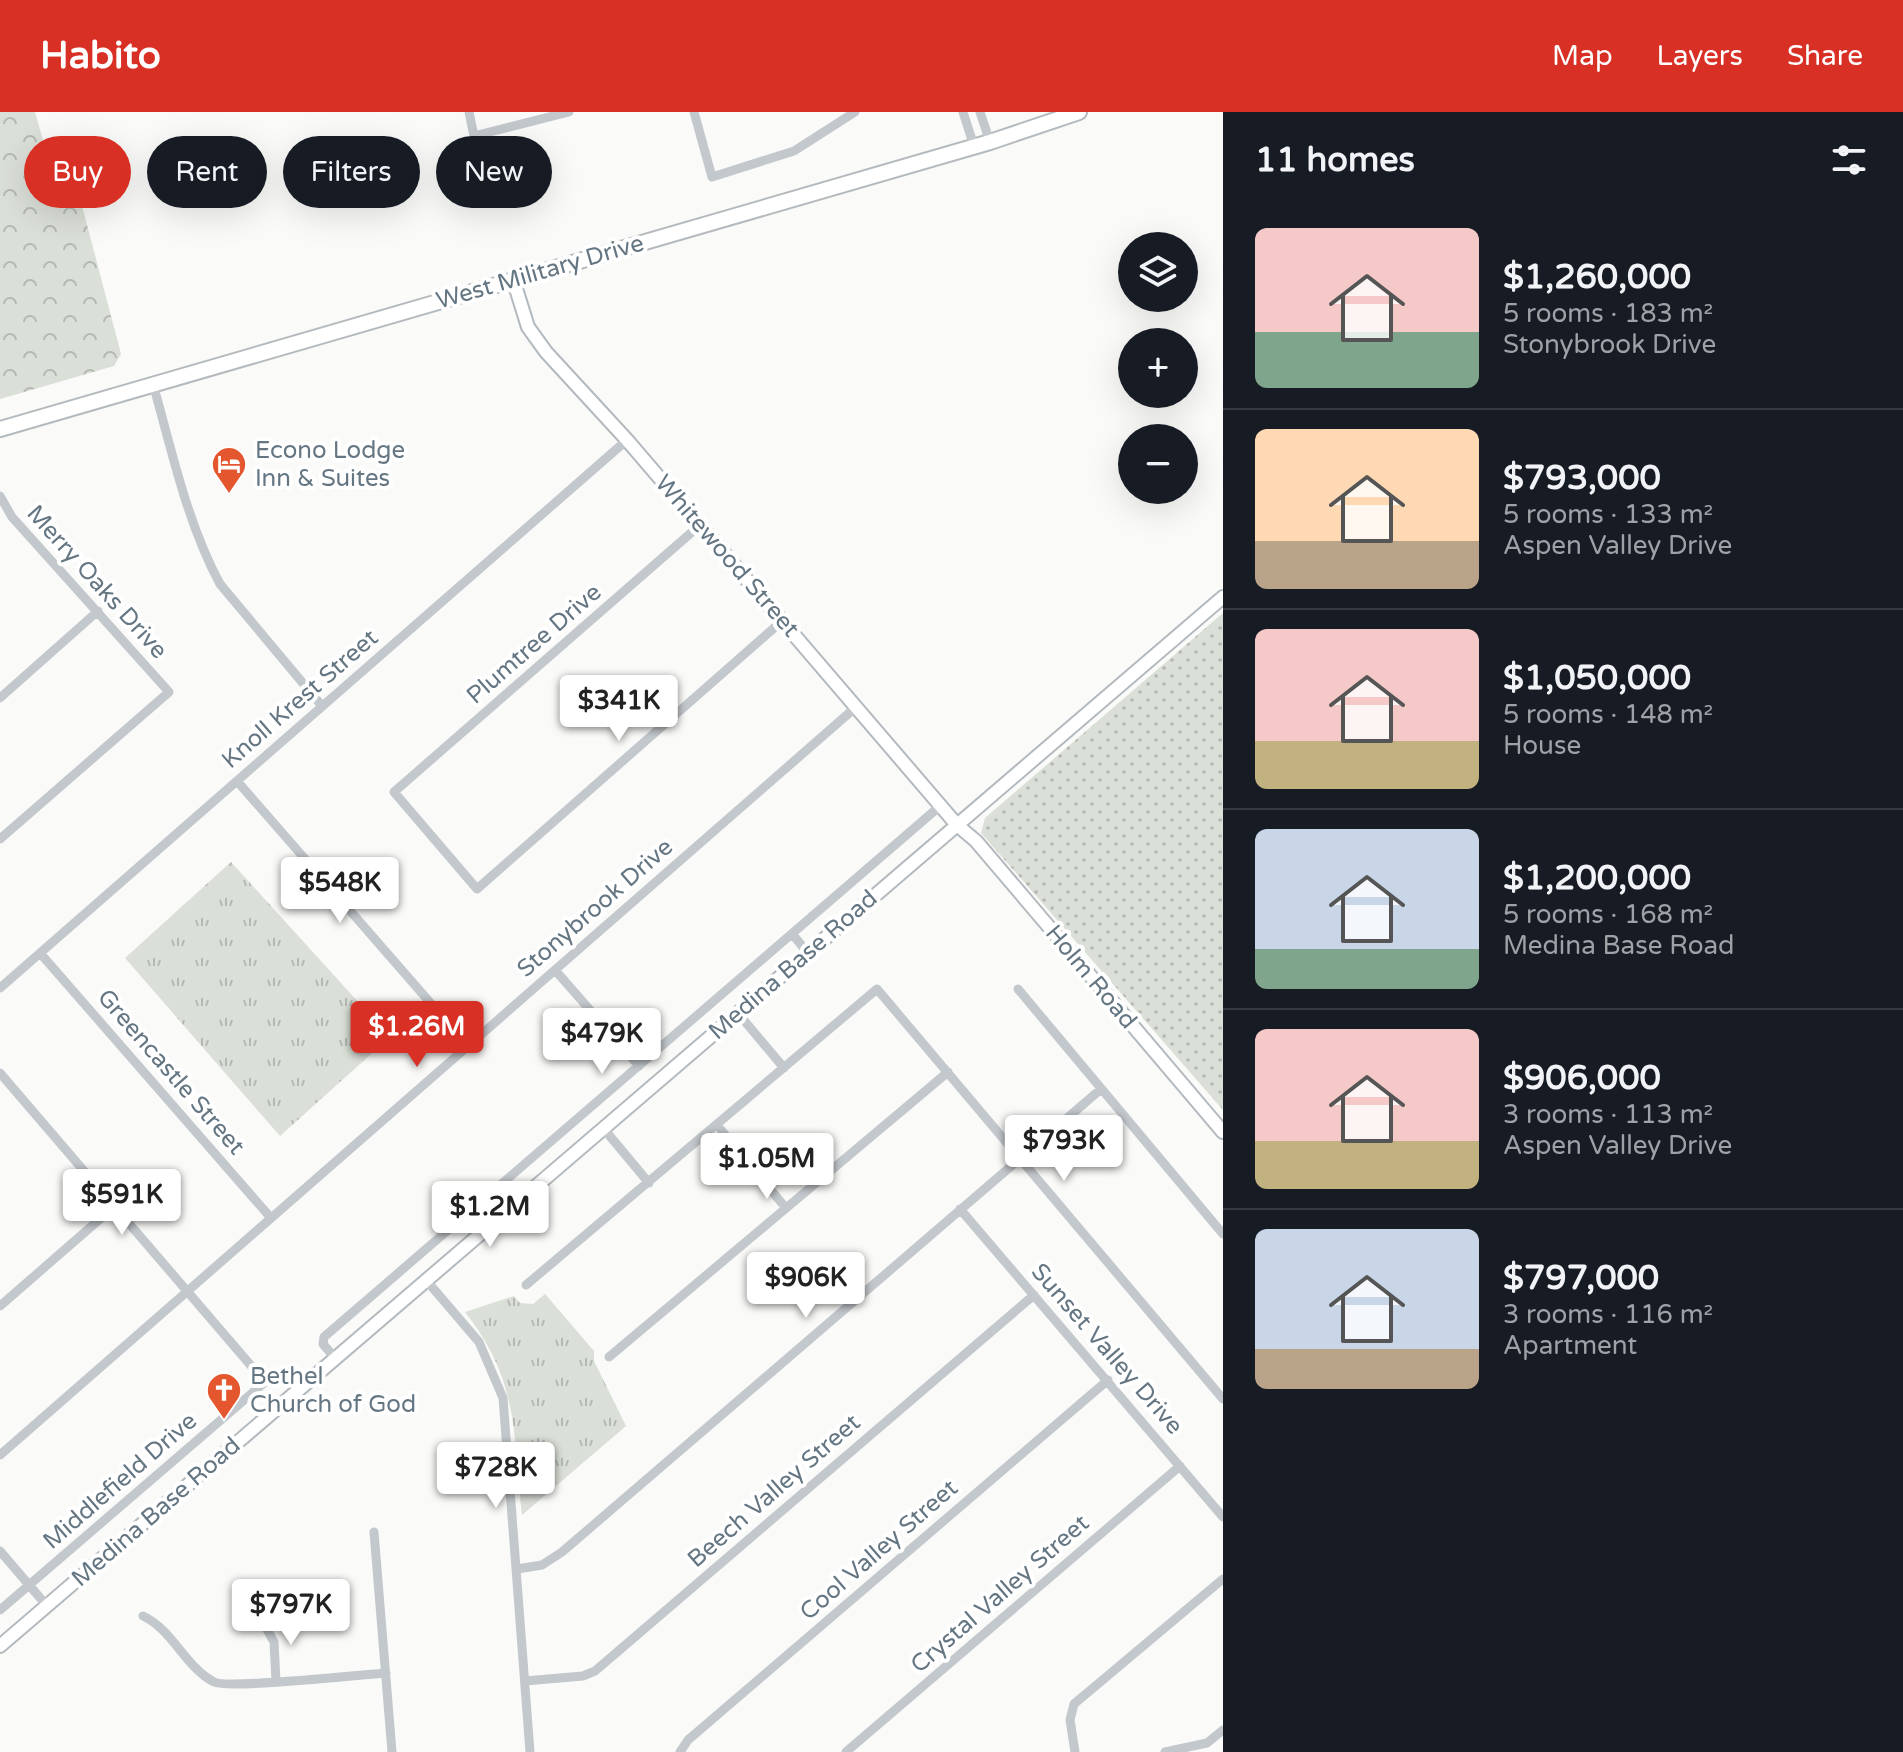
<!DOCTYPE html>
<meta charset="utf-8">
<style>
:root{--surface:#171b24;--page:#20242c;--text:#f1f3f6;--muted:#9ea1a6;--line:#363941;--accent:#d93025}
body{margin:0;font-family:"Varela Round",sans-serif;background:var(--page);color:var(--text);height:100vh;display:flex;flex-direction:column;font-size:30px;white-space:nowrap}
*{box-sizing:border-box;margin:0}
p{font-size:26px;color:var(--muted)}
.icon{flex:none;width:44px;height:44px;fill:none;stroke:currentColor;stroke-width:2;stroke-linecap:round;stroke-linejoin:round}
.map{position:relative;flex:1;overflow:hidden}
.drawer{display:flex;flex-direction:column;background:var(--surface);width:680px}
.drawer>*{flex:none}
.hud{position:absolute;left:24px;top:24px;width:760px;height:72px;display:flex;gap:16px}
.controls{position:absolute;left:1118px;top:120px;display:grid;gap:16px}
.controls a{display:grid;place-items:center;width:80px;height:80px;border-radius:50%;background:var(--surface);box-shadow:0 8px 32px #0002;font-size:40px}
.price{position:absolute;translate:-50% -68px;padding:0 18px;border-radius:8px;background:#fff;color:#222;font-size:26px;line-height:52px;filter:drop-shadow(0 2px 4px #0008)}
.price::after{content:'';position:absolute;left:50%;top:48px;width:24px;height:18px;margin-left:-12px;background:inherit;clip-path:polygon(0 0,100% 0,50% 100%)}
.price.on{background:var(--accent);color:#fff}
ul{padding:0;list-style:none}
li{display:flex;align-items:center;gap:24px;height:200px;padding:0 32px}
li+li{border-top:2px solid var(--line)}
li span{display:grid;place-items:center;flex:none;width:224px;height:160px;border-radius:12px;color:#555}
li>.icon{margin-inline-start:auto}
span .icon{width:96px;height:96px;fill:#fffc;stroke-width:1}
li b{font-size:34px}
h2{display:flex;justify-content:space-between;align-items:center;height:96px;padding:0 32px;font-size:34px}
.pill{padding:0 28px;border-radius:36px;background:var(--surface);box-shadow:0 8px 32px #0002;font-size:28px;line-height:72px}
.pill.on{background:var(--accent);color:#fff}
header{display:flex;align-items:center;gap:48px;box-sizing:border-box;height:112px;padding:0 40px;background:var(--accent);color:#fff}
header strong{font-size:38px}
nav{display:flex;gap:44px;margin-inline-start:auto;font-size:28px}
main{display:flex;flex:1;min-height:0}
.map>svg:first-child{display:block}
</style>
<header>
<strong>Habito</strong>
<nav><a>Map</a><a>Layers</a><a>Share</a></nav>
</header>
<main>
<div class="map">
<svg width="1223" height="1640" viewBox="0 0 1223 1640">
<defs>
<pattern id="grass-dots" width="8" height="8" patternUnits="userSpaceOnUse" patternTransform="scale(2)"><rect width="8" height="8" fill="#dadfd7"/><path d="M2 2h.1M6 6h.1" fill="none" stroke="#b4b9b4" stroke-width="1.8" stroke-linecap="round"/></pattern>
<pattern id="forest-crowns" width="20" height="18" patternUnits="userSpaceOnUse" patternTransform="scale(2)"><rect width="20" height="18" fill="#dadfd7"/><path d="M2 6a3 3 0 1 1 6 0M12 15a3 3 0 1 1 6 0" fill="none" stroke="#b4b9b4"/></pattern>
<pattern id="park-tufts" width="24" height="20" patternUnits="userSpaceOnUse" patternTransform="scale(2)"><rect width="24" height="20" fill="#dadfd7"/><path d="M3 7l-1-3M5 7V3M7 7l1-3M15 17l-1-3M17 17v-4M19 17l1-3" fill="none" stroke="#b4b9b4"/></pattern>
</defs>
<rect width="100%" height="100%" fill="#fafaf8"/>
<!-- grass -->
<path fill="url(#grass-dots)" d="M 1223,501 L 1223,998 L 981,721 L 985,706 Z"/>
<!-- forest -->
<path fill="url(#forest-crowns)" d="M 0,0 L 35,0 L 45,35 L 65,29 L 121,242 L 114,254 L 0,287 Z"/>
<!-- park -->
<path fill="url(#park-tufts)" d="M 231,750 L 390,925 L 280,1024 L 125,846 Z
M 545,1182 L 594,1239 L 594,1249 L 626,1314 L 522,1403 C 513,1320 519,1269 465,1200 L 514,1184 L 520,1191 L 533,1192 Z"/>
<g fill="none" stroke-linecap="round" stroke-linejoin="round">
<!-- secondary casing -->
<g stroke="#b3babf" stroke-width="16">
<path id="secondary" d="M 513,167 L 528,215 L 546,240 L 627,328 L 957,713 L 976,729 L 1223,1020
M 0,1534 L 1223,485"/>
</g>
<!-- primary casing -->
<g stroke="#b5babe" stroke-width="18">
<path id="primary" d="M 0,317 L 990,30 L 1079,0"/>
</g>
<!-- street -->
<path stroke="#c3c8cc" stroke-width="9" d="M 469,0 L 474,24 L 569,0
M 694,0 L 712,65 L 794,39 L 855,0
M 963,0 L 974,34
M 980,0 L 990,30
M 153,272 C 172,339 187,411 220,472 L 322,594
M 0,384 L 12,405 L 169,580 L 0,727
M 700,413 L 394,680 L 477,777 L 782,509
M 0,586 L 98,499
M 237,669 L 468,934
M 793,823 L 808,841
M 40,841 L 271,1106
M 555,858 L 639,954
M 0,876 L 627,328
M 1018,877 L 1223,1122
M 737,900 L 784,956
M 0,961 L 265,1270 L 0,1498
M 717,1013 L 785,1095
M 604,1017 L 649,1071
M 960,1097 L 1223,1405
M 426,1168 L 479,1230 L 503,1286 L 530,1640
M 526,1173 L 877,877 L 1223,1287
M 0,1194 L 116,1093
M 609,1245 L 948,960
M 335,1246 L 323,1232 L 324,1225 L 940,694
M 0,1343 L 856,595
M 374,1420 L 392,1640
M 0,1439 L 47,1494
M 517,1457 L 542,1453 L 562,1440 L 1101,977
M 143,1504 C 173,1518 185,1555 214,1570 C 229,1577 360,1563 386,1561
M 264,1512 L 274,1530 L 276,1569
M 525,1569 L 583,1564 L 595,1559 L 1034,1183
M 680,1640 L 688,1628 L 1108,1268
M 846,1640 L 1180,1354
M 1075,1640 L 1070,1608 L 1074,1592 L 1223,1467
M 1165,1640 L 1207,1631 L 1223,1618"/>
<!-- secondary -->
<use href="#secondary" stroke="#fff" stroke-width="12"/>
<!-- primary -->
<use href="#primary" stroke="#fff" stroke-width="14"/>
</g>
<!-- icons -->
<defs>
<g id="hotel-pin" transform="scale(1.8)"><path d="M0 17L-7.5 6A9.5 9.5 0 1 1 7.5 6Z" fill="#e4572e" stroke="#fff"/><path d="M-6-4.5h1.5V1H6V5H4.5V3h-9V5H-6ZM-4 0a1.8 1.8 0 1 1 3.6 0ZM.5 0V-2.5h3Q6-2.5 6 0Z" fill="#fff"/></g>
<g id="church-pin" transform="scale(1.8)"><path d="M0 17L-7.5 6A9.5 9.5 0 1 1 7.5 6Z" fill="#e4572e" stroke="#fff"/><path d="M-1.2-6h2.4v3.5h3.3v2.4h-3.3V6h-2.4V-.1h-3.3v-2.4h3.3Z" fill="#fff"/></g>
</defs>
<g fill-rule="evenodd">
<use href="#hotel-pin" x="229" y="352"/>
<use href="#church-pin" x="224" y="1278"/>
</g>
<g text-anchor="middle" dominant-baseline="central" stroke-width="8" stroke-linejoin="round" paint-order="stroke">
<!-- street labels -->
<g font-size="24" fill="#657683" stroke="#fff">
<text transform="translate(540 160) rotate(-16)">West Military Drive</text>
<text transform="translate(727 444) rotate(49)">Whitewood Street</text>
<text transform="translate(97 470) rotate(48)">Merry Oaks Drive</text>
<text transform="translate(534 532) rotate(-41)">Plumtree Drive</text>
<text transform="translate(300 587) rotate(-41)">Knoll Krest Street</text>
<text transform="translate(595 796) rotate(-41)">Stonybrook Drive</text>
<text transform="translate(793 853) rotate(-41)">Medina Base Road</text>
<text transform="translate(1091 865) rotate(50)">Holm Road</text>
<text transform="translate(171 960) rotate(49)">Greencastle Street</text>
<text transform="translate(1107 1237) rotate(49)">Sunset Valley Drive</text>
<text transform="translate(120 1369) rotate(-41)">Middlefield Drive</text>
<text transform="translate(774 1379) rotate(-41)">Beech Valley Street</text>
<text transform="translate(156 1400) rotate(-41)">Medina Base Road</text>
<text transform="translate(879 1438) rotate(-41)">Cool Valley Street</text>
<text transform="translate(1000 1482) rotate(-41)">Crystal Valley Street</text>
</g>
<!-- poi labels -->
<g font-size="24" fill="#657683" stroke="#fff" text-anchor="start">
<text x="255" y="338">Econo Lodge<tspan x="255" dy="28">Inn &amp; Suites</tspan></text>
<text x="250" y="1264">Bethel<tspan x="250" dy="28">Church of God</tspan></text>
</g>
</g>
</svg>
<div class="controls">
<a><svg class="icon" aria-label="layers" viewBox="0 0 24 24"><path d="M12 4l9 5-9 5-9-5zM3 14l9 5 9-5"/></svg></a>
<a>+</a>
<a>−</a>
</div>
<b class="price" style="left:619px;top:631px">$341K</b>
<b class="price" style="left:340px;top:813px">$548K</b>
<b class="price on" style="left:417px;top:957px">$1.26M</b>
<b class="price" style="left:602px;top:964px">$479K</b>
<b class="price" style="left:1064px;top:1071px">$793K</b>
<b class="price" style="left:767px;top:1089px">$1.05M</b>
<b class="price" style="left:122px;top:1125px">$591K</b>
<b class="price" style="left:490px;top:1137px">$1.2M</b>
<b class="price" style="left:806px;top:1208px">$906K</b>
<b class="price" style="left:496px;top:1398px">$728K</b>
<b class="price" style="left:291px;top:1535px">$797K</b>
<div class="hud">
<a class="pill on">Buy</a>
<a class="pill">Rent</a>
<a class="pill">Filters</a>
<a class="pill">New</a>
</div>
</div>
<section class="drawer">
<h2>11 homes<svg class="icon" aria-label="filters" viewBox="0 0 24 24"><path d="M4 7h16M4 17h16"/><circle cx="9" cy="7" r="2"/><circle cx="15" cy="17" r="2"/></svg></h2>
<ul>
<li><span style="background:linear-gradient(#f6c9c9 65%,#7fa58c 0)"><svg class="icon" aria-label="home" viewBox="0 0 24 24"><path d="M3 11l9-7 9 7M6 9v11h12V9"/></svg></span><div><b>$1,260,000</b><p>5 rooms · 183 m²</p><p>Stonybrook Drive</p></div></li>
<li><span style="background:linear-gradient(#ffd9b3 70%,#b9a48a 0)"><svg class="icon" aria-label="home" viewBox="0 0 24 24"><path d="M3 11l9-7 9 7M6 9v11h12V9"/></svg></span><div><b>$793,000</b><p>5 rooms · 133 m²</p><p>Aspen Valley Drive</p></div></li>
<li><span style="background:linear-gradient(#f6c9c9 70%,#c2b280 0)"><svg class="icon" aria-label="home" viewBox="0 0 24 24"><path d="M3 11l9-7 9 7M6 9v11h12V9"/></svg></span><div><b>$1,050,000</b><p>5 rooms · 148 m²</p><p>House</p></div></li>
<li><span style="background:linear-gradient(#c9d6e8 75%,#7fa58c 0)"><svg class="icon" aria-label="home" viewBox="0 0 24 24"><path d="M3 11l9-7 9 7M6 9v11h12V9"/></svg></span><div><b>$1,200,000</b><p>5 rooms · 168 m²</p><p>Medina Base Road</p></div></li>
<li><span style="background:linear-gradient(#f6c9c9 70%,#c2b280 0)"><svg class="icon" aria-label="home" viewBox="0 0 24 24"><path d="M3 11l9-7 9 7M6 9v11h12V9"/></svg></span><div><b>$906,000</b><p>3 rooms · 113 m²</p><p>Aspen Valley Drive</p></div></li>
<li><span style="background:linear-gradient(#c9d6e8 75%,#b9a48a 0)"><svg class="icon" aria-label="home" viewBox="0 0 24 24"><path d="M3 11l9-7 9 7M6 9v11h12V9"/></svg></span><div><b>$797,000</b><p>3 rooms · 116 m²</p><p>Apartment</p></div></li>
</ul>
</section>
</main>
